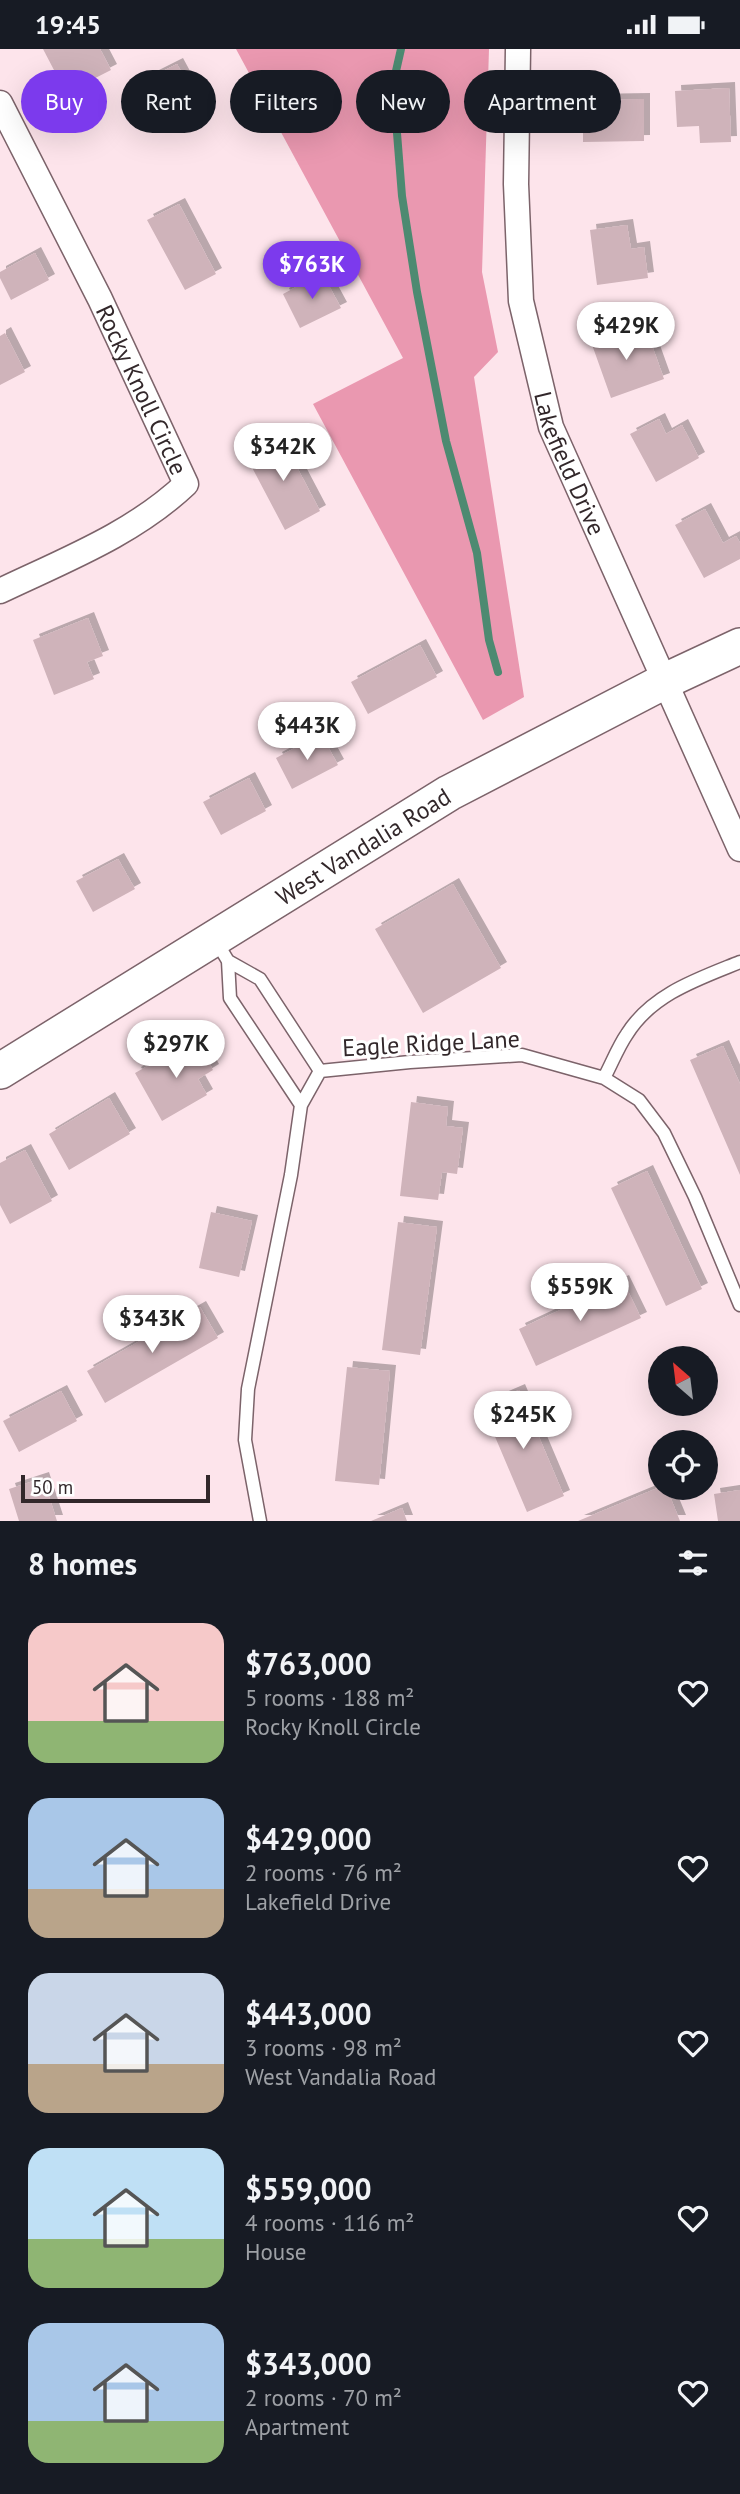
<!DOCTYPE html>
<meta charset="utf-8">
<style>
:root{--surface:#171b24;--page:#20242c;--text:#f1f3f6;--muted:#9ea1a6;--accent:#7c3aed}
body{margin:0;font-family:"PT Sans",sans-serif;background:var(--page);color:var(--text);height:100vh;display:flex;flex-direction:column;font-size:26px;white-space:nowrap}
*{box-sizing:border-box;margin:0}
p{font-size:23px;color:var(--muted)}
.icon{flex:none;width:38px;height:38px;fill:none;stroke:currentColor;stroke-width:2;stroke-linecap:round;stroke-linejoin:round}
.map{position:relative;height:1472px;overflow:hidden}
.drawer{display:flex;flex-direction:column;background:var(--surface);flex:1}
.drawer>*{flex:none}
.hud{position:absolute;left:21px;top:21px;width:698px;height:63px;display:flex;gap:14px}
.needle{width:46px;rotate:332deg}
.tools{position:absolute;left:648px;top:1297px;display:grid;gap:14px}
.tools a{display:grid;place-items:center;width:70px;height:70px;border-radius:50%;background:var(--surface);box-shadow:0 7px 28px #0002;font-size:35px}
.scale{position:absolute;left:21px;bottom:18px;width:189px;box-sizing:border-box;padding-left:7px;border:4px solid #32272a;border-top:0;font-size:19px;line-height:24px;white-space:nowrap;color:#32272a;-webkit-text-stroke:5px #fff;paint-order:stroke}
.price{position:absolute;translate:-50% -60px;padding:0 16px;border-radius:24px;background:#fff;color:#222;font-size:23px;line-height:46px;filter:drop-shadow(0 2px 4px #0008)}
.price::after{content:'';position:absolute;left:50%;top:42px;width:21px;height:16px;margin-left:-10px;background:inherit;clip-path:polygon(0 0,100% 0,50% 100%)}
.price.active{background:var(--accent);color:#fff}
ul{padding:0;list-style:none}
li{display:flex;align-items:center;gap:21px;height:175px;padding:0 28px}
li span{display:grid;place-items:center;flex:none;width:196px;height:140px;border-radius:21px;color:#555}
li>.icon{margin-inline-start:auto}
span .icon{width:84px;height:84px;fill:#fffc;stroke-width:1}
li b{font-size:30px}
h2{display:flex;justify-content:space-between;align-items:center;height:84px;padding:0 28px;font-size:30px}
.chip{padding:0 24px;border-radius:32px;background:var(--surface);box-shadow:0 7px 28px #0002;font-size:24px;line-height:63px}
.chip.active{background:var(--accent);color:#fff}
.status{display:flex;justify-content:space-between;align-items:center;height:49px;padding:0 35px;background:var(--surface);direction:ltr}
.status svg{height:19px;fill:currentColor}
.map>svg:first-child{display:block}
</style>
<div class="status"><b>19:45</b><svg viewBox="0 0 49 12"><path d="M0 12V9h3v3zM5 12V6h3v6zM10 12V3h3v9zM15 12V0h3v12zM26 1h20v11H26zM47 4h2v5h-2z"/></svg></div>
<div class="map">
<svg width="740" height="1472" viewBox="0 0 740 1472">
<defs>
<filter id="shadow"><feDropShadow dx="6" dy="-6" stdDeviation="0" flood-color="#0004"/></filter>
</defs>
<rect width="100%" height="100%" fill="#fde4eb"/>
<!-- forest -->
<path fill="#ea98b0" d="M 236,0 L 489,0 L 482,223 L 498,303 L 474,328 L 524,648 L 483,671 L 313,355 L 403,309 Z"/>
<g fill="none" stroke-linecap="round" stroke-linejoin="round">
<!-- stream -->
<path stroke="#4d8a71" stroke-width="8" d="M 401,0 L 396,22 L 395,59 L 402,147 L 417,243 L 446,392 L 477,504 L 489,591 L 498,623"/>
</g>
<!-- building -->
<path fill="#cfb3ba" filter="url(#shadow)" d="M 43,0 L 100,0 L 111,21 L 66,44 Z
M 177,15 L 197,52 L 167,68 L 156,46 L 150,49 L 141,33 Z
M 729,39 L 731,93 L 700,94 L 699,77 L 677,78 L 675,42 Z
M 644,50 L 644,92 L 583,93 L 583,51 Z
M 179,155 L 216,225 L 185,241 L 147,171 Z
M 627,176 L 631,200 L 644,198 L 648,229 L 597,236 L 590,181 Z
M 35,204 L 49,231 L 11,251 L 0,229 L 0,223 Z
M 322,224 L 341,259 L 300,279 L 283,245 Z
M 627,277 L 634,297 L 650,291 L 664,330 L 611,349 L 590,290 Z
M 5,284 L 25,323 L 0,336 L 0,287 Z
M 659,370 L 666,385 L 682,376 L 699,409 L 656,433 L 630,385 Z
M 281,388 L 320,462 L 285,481 L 246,407 Z
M 705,460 L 723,494 L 736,487 L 740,494 L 740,510 L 704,529 L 675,476 Z
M 88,569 L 103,607 L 87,613 L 94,630 L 54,646 L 33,591 Z
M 420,596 L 437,628 L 368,665 L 351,633 Z
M 321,685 L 338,716 L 292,740 L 276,709 Z
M 249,729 L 266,762 L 221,786 L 203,753 Z
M 118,810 L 135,840 L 93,863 L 76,832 Z
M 453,835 L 501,919 L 423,964 L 375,880 Z
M 196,990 L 213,1021 L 198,1030 L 207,1046 L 162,1072 L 135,1024 Z
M 723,997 L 740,1035 L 740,1126 L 690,1011 Z
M 109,1049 L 130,1085 L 69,1121 L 49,1085 Z
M 411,1053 L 448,1058 L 446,1077 L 463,1079 L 457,1125 L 442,1123 L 438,1151 L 400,1147 Z
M 25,1101 L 52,1152 L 10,1175 L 0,1156 L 0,1114 Z
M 647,1122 L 702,1240 L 666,1257 L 611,1139 Z
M 211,1163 L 252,1172 L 239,1228 L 199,1219 Z
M 398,1173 L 437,1178 L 420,1306 L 382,1301 Z
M 623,1232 L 641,1269 L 536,1317 L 519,1280 Z
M 200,1258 L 218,1289 L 105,1354 L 87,1322 Z
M 347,1318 L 390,1322 L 379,1436 L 335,1432 Z
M 519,1341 L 564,1447 L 527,1463 L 482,1357 Z
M 61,1342 L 77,1372 L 19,1403 L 3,1372 Z
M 43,1429 L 57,1472 L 19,1472 L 9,1440 Z
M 660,1438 L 666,1438 L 680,1472 L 578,1472 Z
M 740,1441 L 740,1472 L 718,1472 L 714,1445 Z
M 402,1459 L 407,1472 L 371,1472 Z"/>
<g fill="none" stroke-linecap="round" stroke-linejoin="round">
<!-- service casing -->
<g stroke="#7c636a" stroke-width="15">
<path id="service" d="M 216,892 L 228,912 L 230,949 L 301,1056
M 228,912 L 260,930 L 320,1022
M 320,1022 L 410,1013 L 522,1006 L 604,1029 L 639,1051 L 664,1084 L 695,1148 L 740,1256
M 604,1029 C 612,1014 618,998 627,985 C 652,945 698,930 740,913
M 260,1472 L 245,1391 L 248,1340 L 291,1126 L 301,1056 L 320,1022"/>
</g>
<!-- minor casing -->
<g stroke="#7c636a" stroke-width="27">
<g id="minor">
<path id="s1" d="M 518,0 L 516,135 L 521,252 L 551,378 L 740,800"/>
<path id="s2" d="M 0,54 L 100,250 L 186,435 C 133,485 65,511 0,542"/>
</g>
</g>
<!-- secondary casing -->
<g stroke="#7c636a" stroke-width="38">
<g id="secondary">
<path id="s3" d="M 0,1022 L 449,744 L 665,632 L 740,597"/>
</g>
</g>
<!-- service -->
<use href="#service" stroke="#fff" stroke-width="12"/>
<!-- minor -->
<use href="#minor" stroke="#fff" stroke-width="24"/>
<!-- secondary -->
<use href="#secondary" stroke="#fff" stroke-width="35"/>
</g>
<g text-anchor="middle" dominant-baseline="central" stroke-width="6" stroke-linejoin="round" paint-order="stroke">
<!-- street labels -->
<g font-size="24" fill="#32272a" stroke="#fff">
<text stroke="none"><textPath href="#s2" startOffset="320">Rocky Knoll Circle</textPath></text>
<text stroke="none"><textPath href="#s1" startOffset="422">Lakefield Drive</textPath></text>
<text stroke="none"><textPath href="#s3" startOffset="427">West Vandalia Road</textPath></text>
<text transform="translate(431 994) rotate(-3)">Eagle Ridge Lane</text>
</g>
</g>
</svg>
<div class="tools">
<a><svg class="needle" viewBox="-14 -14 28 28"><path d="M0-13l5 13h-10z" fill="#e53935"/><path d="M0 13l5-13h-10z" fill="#9ea1a6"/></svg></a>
<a><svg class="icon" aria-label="locate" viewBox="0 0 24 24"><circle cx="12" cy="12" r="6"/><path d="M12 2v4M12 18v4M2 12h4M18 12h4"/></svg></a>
</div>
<div class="scale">50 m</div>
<b class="price active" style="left:312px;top:252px">$763K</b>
<b class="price" style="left:626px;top:313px">$429K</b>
<b class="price" style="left:283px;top:434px">$342K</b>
<b class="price" style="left:307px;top:713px">$443K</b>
<b class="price" style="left:176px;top:1031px">$297K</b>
<b class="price" style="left:580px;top:1274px">$559K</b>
<b class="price" style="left:152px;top:1306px">$343K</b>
<b class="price" style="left:523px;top:1402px">$245K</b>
<div class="hud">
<a class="chip active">Buy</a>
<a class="chip">Rent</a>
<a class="chip">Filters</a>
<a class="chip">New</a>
<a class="chip">Apartment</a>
</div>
</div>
<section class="drawer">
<h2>8 homes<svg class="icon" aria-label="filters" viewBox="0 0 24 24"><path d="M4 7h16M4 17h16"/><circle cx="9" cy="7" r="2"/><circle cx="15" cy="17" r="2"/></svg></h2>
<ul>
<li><span style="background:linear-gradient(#f6c9c9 70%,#8fb573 0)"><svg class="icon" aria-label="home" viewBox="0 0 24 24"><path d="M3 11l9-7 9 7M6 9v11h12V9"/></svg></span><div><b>$763,000</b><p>5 rooms · 188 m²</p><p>Rocky Knoll Circle</p></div><svg class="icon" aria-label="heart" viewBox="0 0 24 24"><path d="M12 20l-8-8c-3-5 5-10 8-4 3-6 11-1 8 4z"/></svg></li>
<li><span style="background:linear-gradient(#a9c7e8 65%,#b9a48a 0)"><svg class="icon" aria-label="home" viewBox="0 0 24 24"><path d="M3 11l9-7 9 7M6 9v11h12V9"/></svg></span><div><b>$429,000</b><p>2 rooms · 76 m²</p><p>Lakefield Drive</p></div><svg class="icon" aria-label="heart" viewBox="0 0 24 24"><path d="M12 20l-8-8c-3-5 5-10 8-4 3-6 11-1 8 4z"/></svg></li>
<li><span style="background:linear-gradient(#c9d6e8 65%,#b9a48a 0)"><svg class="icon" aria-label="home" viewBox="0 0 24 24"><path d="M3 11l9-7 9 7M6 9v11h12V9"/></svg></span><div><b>$443,000</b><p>3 rooms · 98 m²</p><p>West Vandalia Road</p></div><svg class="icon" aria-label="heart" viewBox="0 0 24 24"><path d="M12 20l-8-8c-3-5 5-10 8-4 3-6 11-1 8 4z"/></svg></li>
<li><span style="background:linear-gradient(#bfe0f5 65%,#8fb573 0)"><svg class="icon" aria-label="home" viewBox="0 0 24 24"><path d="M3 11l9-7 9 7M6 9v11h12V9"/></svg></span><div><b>$559,000</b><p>4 rooms · 116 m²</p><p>House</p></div><svg class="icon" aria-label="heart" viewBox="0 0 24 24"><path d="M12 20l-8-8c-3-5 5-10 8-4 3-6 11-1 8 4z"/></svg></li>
<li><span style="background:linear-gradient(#a9c7e8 70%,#8fb573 0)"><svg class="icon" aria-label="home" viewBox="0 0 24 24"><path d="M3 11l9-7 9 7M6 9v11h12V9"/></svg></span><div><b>$343,000</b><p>2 rooms · 70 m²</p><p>Apartment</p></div><svg class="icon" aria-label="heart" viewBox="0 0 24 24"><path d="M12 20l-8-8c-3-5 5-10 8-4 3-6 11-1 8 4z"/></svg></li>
</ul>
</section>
